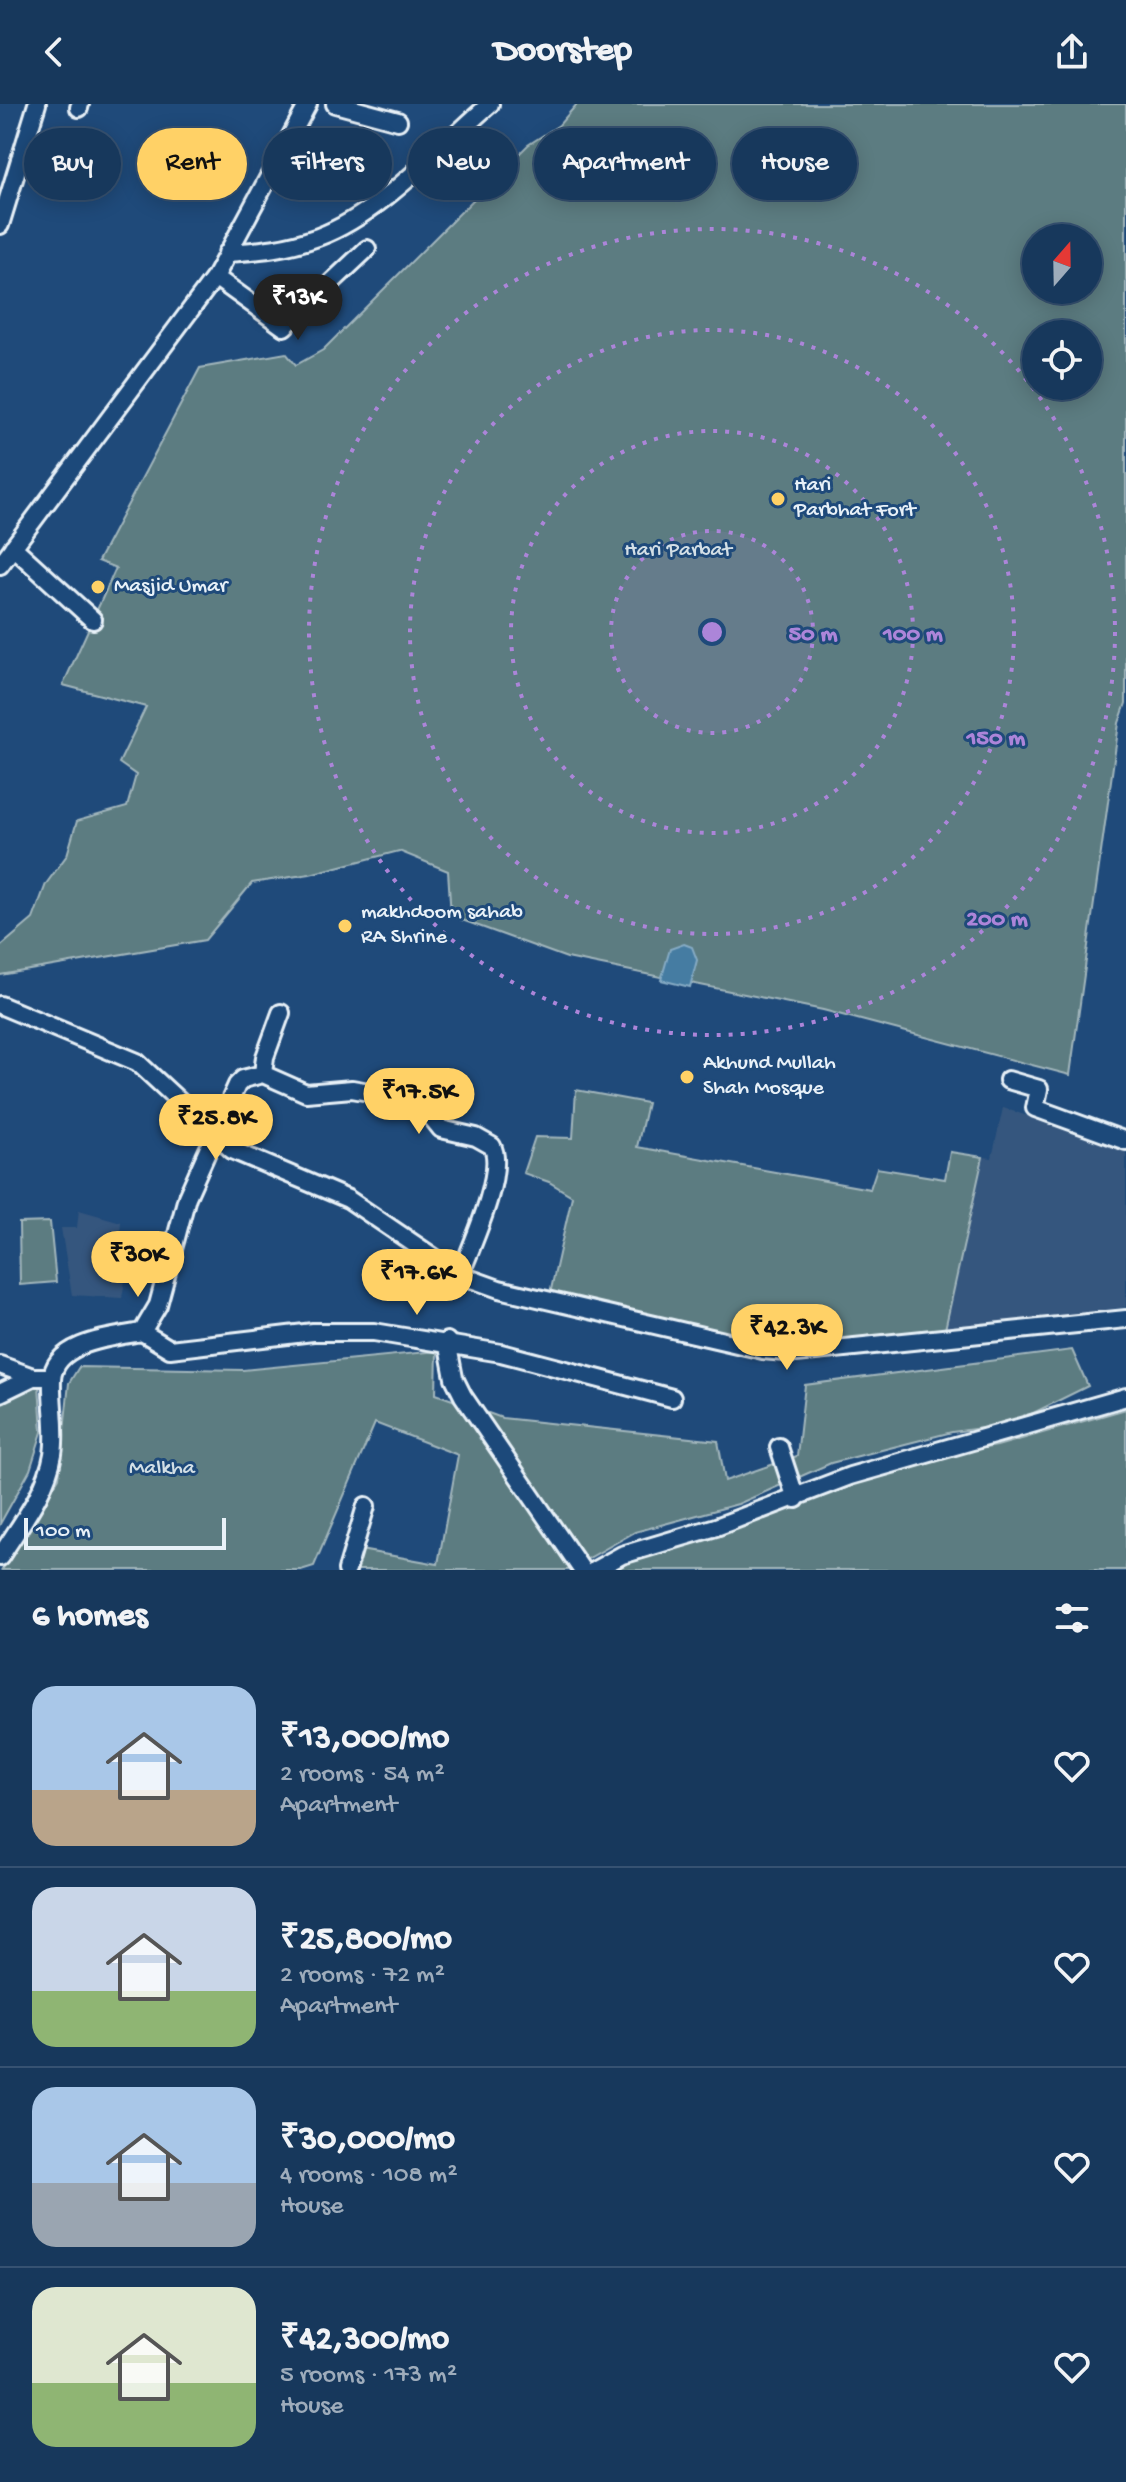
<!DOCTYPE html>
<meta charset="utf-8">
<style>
:root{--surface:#17385c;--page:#244365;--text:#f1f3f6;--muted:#9eacbb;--line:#365272;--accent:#ffd166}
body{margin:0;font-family:"Gochi Hand",sans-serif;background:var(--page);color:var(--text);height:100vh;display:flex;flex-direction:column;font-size:30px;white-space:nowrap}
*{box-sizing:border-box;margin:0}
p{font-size:26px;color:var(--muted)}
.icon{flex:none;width:44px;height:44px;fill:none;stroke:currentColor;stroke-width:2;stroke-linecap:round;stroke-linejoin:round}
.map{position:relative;height:1466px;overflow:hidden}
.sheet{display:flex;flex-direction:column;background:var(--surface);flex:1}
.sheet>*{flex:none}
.hud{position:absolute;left:24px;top:24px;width:1078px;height:72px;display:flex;gap:16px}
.needle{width:52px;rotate:20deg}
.fabs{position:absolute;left:1022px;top:120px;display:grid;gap:16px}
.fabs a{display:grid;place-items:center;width:80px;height:80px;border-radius:50%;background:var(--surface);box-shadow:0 4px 20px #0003,0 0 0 2px var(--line);font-size:40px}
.scale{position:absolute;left:24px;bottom:20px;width:202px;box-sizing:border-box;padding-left:8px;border:4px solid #e8f1f8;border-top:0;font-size:22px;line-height:28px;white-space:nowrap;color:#e8f1f8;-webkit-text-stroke:6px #1f4a7a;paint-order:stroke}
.price{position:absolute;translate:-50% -68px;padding:0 18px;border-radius:28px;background:var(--accent);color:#111;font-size:26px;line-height:52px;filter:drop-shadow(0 2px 4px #0008)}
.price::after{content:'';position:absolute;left:50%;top:48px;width:24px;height:18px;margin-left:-12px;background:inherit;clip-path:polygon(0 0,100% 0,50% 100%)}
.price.selected{background:#222;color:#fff}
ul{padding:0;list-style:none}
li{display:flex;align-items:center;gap:24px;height:200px;padding:0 32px}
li+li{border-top:2px solid var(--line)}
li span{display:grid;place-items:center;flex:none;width:224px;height:160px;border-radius:24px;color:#555}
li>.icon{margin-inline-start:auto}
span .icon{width:96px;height:96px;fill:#fffc;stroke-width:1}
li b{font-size:34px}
h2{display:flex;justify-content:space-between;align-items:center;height:96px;padding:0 32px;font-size:34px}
.tag{padding:0 28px;border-radius:36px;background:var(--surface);box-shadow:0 4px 20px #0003,0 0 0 2px var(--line);font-size:28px;line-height:72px}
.tag.selected{background:var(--accent);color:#111}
header{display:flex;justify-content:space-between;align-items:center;height:104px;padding:0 32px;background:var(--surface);font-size:36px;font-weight:800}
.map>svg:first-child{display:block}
</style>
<header><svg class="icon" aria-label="back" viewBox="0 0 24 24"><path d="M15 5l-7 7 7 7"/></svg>Doorstep<svg class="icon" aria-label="share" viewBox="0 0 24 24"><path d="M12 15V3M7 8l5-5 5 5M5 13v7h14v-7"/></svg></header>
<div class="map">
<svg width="1126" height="1466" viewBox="0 0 1126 1466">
<rect width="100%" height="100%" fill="#1f4a7a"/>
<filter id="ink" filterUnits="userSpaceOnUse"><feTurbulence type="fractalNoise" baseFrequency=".0125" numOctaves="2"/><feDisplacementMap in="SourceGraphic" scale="16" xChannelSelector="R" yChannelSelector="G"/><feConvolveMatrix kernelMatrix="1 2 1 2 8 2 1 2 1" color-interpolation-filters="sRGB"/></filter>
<g filter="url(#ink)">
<!-- built -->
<path fill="#36577e" d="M 1003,1004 L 1126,1044 L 1126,1203 L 944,1230 L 983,1053 L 992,1054 Z
M 79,1106 L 121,1118 L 116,1166 L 126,1171 L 122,1194 L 72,1191 L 61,1124 L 77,1124 Z"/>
<!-- green -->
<path fill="#5c7c81" stroke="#a2b6bc" stroke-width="2" fill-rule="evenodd" d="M 577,0 L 1126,0 L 1126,599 L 1119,619 L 1070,971 L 823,906 L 567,854 L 451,812 L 448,767 L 399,747 L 310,770 L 252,779 L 205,836 L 0,871 L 0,843 L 33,815 L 46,780 L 67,751 L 77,717 L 127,703 L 136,671 L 119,659 L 146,603 L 63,581 L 116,464 L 98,457 L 200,264 L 286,249 L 296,261 L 323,246 L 528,41 L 559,21 ZM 1036,134 L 1088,134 L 1088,186 L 1036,186 ZM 1036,230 L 1088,230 L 1088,282 L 1036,282 Z
M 576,986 L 647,999 L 637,1043 L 870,1085 L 877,1064 L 945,1075 L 950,1048 L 983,1053 L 944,1230 L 865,1233 L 819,1240 L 776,1239 L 550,1190 L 572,1092 L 549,1078 L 523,1069 L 535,1033 L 573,1034 Z
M 50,1118 L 56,1178 L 20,1181 L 19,1119 Z
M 1072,1246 L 1088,1282 L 1011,1320 L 952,1328 L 831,1359 L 738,1400 L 635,1428 L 568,1466 L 356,1466 L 360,1446 L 438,1460 L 458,1351 L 375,1319 L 314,1462 L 301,1466 L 2,1466 L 59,1374 L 69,1279 L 79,1263 L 243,1266 L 437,1247 L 436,1290 L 502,1314 L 718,1337 L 725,1377 L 797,1352 L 805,1281 Z
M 39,1280 L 42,1328 L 30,1366 L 0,1420 L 0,1298 Z
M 1126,1305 L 1126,1466 L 602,1466 L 617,1456 L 699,1436 L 787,1406 L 906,1357 L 997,1342 Z"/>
<!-- water -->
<path fill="#457ca2" stroke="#86abc4" stroke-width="2" d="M 684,840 L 692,843 L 697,856 L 690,883 L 661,876 L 670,845 Z"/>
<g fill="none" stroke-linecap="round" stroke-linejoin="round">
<!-- street casing -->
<g stroke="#e8f1f8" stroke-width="22">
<path id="street" d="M 335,0 L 398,17
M 79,4 L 80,0
M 0,121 L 37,0
M 227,149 C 259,147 288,144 318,133 C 381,110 440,43 490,0
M 215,173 L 284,223 L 367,145
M 13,443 L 93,516
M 0,461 L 215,173 L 308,0
M 0,901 L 137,958 L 232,1046 L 348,1095 L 460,1171 L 499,1185 L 763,1246 L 796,1249 L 1126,1215
M 263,970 L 306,989 L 352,985 L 392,992 L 425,1005 L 441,1025 L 476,1033 L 492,1042 C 506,1067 471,1143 460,1171
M 1008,976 L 1039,985 L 1035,1004 L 1126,1037
M 142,1228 L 170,1245 L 313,1228 L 374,1228 L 501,1249 L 672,1294
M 447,1237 L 454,1274 L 463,1292 L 582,1466
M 0,1261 L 33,1273
M 0,1289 L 33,1273 L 52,1273
M 779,1343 L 796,1395
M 0,1453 C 20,1421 47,1387 53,1350 C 57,1325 51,1301 52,1276 C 53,1238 113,1233 142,1228 L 158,1201 L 187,1093 L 237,981 L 243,975 L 263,970 L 265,953 L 281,909
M 347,1466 L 366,1402
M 595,1466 L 622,1451 L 716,1423 L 850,1372 L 1126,1293"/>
</g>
<!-- street -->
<use href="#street" stroke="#1f4a7a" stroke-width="16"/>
</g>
</g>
<!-- distance rings -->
<circle cx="712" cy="528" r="101" fill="#ac85d9" fill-opacity=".12"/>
<g fill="none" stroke="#ac85d9" stroke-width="4" stroke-dasharray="4 8">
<circle cx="712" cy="528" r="101"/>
<circle cx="712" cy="528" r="201"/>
<circle cx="712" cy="528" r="302"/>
<circle cx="712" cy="528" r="403"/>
</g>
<!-- markers -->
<g fill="#ffd166" stroke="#1f4a7a" stroke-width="3">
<circle cx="778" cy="395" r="8"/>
<circle cx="98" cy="483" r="8"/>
<circle cx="345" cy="822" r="8"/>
<circle cx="687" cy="973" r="8"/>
</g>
<g text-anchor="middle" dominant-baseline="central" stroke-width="6" stroke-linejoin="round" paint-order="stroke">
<!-- poi labels -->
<g font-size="22" fill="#e8f1f8" stroke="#1f4a7a" text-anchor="start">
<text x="794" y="382">Hari<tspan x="794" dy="25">Parbhat Fort</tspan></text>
<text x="114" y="483">Masjid Umar</text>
<text x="361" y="809">makhdoom sahab<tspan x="361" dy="25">RA Shrine</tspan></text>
<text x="703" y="960">Akhund Mullah<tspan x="703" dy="25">Shah Mosque</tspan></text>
</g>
<!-- park labels -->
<g font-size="22" fill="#d3dfe6" stroke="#1f4a7a">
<text x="678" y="447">Hari Parbat</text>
<text x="162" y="1365">Malkha</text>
</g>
</g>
<circle cx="712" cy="528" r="12" fill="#ac85d9" stroke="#1f4a7a" stroke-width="4"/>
<g font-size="24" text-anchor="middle" font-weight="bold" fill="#ac85d9" stroke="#1f4a7a" stroke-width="6" stroke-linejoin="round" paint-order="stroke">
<text x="813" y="536">50 m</text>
<text x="913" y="536">100 m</text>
<text x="996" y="640">150 m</text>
<text x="997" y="821">200 m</text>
</g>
</svg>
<div class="fabs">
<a><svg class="needle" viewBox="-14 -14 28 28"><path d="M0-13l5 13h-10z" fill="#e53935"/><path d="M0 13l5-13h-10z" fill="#9eacbb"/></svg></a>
<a><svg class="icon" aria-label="locate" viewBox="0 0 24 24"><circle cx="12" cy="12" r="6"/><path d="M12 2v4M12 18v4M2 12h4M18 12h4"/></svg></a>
</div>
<div class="scale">100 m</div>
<b class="price selected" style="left:298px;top:238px">₹13K</b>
<b class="price" style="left:419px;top:1032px">₹17.5K</b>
<b class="price" style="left:216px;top:1058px">₹25.8K</b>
<b class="price" style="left:138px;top:1195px">₹30K</b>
<b class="price" style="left:417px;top:1213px">₹17.6K</b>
<b class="price" style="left:787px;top:1268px">₹42.3K</b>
<div class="hud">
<a class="tag">Buy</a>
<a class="tag selected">Rent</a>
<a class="tag">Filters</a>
<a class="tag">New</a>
<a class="tag">Apartment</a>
<a class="tag">House</a>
</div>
</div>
<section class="sheet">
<h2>6 homes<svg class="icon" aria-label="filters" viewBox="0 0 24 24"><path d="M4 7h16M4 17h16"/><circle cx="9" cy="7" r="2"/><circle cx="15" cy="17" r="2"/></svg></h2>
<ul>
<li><span style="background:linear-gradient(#a9c7e8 65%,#b9a48a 0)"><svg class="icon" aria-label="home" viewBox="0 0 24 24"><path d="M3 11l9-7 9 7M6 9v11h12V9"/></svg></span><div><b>₹13,000/mo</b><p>2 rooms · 54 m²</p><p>Apartment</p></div><svg class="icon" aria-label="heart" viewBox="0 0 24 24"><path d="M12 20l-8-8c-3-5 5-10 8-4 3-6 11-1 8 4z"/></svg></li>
<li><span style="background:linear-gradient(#c9d6e8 65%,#8fb573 0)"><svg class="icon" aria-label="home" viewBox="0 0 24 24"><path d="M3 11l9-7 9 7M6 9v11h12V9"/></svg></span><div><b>₹25,800/mo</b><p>2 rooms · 72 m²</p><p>Apartment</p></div><svg class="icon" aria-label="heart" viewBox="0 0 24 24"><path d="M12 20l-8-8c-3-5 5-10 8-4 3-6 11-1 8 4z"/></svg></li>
<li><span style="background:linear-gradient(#a9c7e8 60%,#9aa5b1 0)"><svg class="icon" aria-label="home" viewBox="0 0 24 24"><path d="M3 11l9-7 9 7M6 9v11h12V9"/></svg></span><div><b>₹30,000/mo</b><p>4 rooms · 108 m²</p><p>House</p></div><svg class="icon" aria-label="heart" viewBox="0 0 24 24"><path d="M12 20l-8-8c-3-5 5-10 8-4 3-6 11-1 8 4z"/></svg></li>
<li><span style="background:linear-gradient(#dfe7d0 60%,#8fb573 0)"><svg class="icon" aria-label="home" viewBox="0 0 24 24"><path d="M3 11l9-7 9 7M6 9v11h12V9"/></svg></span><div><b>₹42,300/mo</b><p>5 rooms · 173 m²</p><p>House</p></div><svg class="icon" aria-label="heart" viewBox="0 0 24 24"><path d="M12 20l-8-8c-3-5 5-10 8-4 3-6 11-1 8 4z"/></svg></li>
</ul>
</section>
